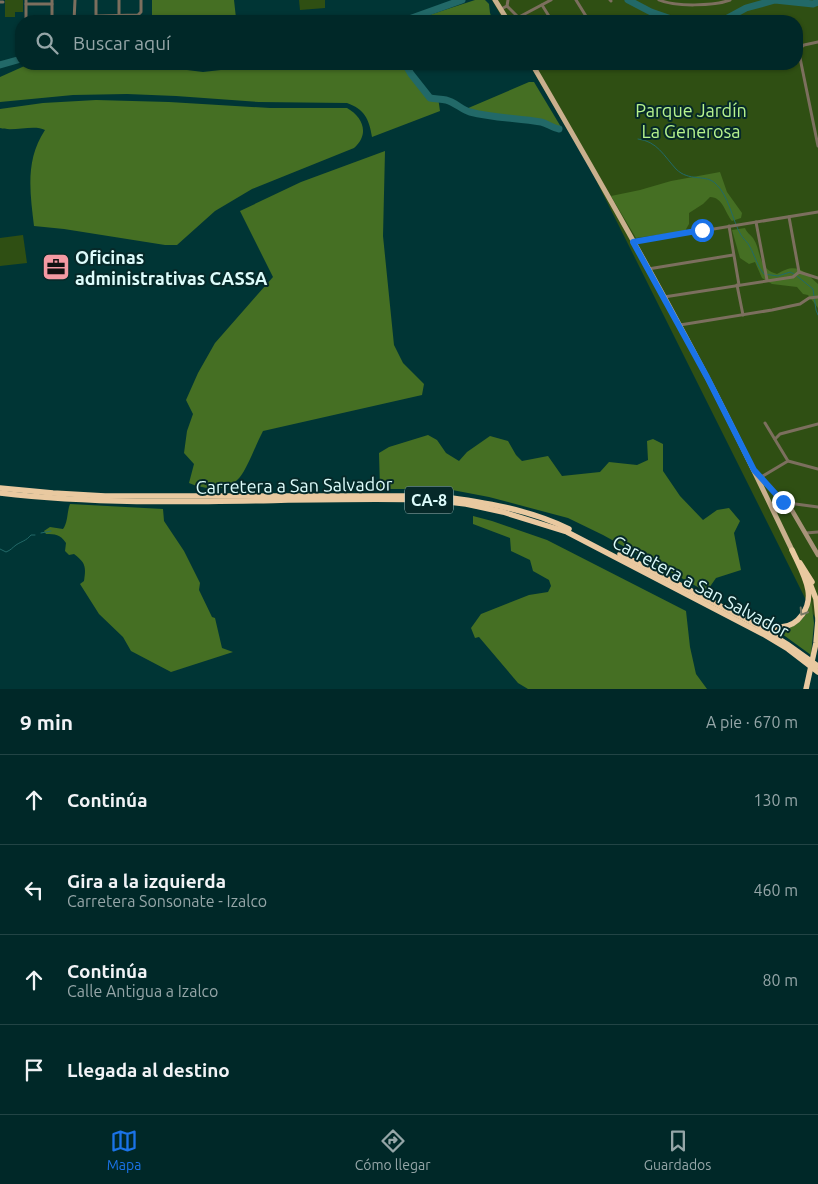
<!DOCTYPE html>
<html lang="es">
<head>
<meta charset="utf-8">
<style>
	body { margin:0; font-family:Ubuntu,sans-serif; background:#0e3434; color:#f1f3f6 }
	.stop { position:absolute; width:15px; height:15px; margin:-11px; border:4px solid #1a73e8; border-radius:50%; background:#fff }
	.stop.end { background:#1a73e8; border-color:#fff; box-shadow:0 1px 5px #0008 }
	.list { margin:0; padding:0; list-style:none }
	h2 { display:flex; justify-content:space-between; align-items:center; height:65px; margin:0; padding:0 20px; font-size:21px }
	h2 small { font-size:16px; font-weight:400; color:#95a6a8 }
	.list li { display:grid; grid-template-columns:32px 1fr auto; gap:15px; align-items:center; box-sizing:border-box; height:90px; padding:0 20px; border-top:1px solid #224445 }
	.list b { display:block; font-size:19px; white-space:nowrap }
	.list p { margin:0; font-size:16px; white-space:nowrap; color:#95a6a8 }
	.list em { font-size:16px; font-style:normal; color:#95a6a8 }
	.icon { flex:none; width:28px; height:28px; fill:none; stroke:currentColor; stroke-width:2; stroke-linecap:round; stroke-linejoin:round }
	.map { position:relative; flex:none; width:818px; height:689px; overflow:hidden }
	.search { position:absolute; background:#002828; box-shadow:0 1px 4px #0004; left:15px; right:15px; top:15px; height:55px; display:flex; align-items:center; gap:12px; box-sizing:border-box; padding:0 18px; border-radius:20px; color:#95a6a8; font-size:19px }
	.sheet { height:425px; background:#002828 }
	nav { display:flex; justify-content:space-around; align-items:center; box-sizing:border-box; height:70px; border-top:1px solid #224445; background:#002828; font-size:14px; color:#95a6a8 }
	nav a { display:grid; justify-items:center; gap:2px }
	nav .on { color:#1a73e8 }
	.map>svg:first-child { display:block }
</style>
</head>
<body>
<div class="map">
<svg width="818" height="689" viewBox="0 0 818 689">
	<rect width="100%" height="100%" fill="#003535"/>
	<g fill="#2f4f13">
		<polygon points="5,0 23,0 23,12 15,12 15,17 5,17"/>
		<polygon points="299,0 325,0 325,8 300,10"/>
		<polygon points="492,0 818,0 818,624 591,170 529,64 797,64 797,21 504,21"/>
		<polygon points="23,235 27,263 0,266 0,238"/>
	</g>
	<g fill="#456f23">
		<polygon points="152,0 234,0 236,18 244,21 152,21"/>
		<polygon points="475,0 485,0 489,4 490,13 493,21 411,21"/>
		<path d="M29 64H172L179 69 203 72 274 64 305 68 320 64H409L413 72 431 96 438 97 440 111 372 137C369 118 364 109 347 103L259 102 176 96 127 94 73 95 0 102V77Z"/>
		<polygon points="529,82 534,82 561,127 551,126 543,121 521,120 509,116 497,116 466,109"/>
		<path d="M96 100 169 102 270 108H347C363 117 370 134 354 148L252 189 215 211 177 245H165L64 229 34 226C30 192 25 160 45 130 34 124 14 132 0 128V109L43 103Z"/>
		<path d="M385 151 383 236 394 345 403 363 424 384 422 395 263 431C257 442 247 469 240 477 228 492 205 490 189 483L194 464 184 453 187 431 193 414 186 400 198 373 215 343 273 277 240 211 301 182Z"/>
		<path d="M720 172 727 192 742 213 741 218 732 221C725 213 723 197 710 197L703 204 689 213V224L685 231 636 238 611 196 640 190 671 181Z"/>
		<path d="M745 228C747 233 750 234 753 238 762 251 757 269 777 274 796 262 803 270 818 284V308L808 295 803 294 797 287 772 284 762 278 755 262 749 264 740 258 732 230Z"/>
		<polygon points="428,435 437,440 446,453 459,461 467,452 490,436 508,441 516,455 522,461 548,456 562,476 600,472 609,462 637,465 648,460 647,441 653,439 663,444 663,471 680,496 703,520 717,510 729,508 740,521 734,533 741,570 716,578 709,588 705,591 603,535 568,518 489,497 447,489 380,489 379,453 389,447"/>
		<path d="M70 504 163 509 164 521 184 551 200 583 199 590 212 617 215 618 222 648 233 652 171 672 131 651 123 637 99 614 80 584 84 581C86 567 86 563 74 554L69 555 65 551 66 543C60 534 55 534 46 534L44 531 50 527 63 529C68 523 67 511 70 504Z"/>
		<polygon points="473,516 492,521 547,540 686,611 690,647 696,674 707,689 528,689 518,683 479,637 475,638 471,628 481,614 529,595 548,592 551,586 549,580 533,571 530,560 511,551 510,538 473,524"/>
		<path d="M811 600 814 623 811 655 778 631C795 629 808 618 811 600Z"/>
	</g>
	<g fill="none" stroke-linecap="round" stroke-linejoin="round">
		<g stroke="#226968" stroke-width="1">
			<path d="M638 139C657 141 664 156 676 169 689 182 705 174 715 183 729 195 732 220 741 235 743 239 748 242 750 247 755 256 757 266 764 274L778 276 790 272 794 274"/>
			<polyline points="797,276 813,289 816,310 818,315"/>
			<polyline points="41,533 51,531"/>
			<path d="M0 549 6 552C11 550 12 548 16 545 22 541 26 541 31 535H35"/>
		</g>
		<g stroke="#226968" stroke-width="7">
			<polyline points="628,0 651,12 677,21"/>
			<polyline points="384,21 409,19 462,0"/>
			<polyline points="722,21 746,8 775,0 813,4 818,2"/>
			<path d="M405 64 411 74 430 98C435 99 441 99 446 100 455 102 462 110 470 112 493 118 517 118 541 122 547 123 552 128 559 129"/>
			<polyline points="0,65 21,59"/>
		</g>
		<g stroke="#7c6f5e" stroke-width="3">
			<polyline points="26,0 26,21"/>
			<polyline points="119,0 119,16"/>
			<polyline points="576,0 589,21"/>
			<polyline points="610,0 611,1"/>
			<path d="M659 0C675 7 714 6 730 0"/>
			<polyline points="0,2 3,2"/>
			<polyline points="26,4 52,4"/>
			<polyline points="542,5 552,21"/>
			<polyline points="507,6 508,0"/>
			<polyline points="501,9 507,6 522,21"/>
			<polyline points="96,16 138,15 141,12 141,0"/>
			<polyline points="519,17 551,0"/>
			<polyline points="52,21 52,0"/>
			<polyline points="74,21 75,0"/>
			<polyline points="96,21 96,0"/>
			<polyline points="818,42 804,45 800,48 799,53 818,146"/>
			<polyline points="546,64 549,68 558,64"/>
			<polyline points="789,217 799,272"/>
			<polyline points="756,222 767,280"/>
			<polyline points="729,226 739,285"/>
			<polyline points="634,242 818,212"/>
			<polyline points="648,269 733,255"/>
			<polyline points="737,285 743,315"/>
			<polyline points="664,297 793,277 799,272 818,278"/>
			<polyline points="680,325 772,310 800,304 809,298 818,297"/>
			<polyline points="765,423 788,461 818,469"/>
			<polyline points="775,439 780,434 818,424"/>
			<polyline points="761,477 788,461"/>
			<polyline points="772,509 788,503 818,507"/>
			<polyline points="806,533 818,532"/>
		</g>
		<polyline stroke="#a89379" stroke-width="4.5" points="755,471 783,502 790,507 818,555"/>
		<g stroke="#cab08e" stroke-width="5">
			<polyline points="495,0 508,21"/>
			<path d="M532 64C592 167 652 271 707 377 737 434 764 492 792 550"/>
		</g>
		<g stroke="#e9c9a0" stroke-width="5.5">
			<path d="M0 488 53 493 105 496H438C482 502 529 509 569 529"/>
			<path d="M0 493C144 510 288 496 432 500L466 504 503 512 567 532 763 634 788 649 818 672"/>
			<polyline points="620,554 755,624 787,644 818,666"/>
			<polyline points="800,563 812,582"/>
			<polyline points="809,581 816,599 818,619"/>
			<path d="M758 625C766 626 774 628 781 627 799 626 811 607 808 590 806 577 798 563 792 550"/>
			<polyline points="806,689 816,643 818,620"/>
		</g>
	</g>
	<defs><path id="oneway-chevron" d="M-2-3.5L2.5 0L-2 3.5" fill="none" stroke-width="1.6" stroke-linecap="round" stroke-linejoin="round" transform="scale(1.25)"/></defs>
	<use stroke="#787964" href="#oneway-chevron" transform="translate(803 612) rotate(123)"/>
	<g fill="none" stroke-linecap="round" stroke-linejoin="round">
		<polyline stroke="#1a73e8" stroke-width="6" points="702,230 633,242 707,377 754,470 783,502"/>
	</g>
	<defs>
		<g id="office-square" transform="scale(1.4375)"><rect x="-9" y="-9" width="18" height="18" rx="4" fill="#f49aa3" stroke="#062929"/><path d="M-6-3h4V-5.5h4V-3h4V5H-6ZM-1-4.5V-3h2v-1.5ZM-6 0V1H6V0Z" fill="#111"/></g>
	</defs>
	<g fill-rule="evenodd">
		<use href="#office-square" x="56" y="267"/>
	</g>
	<g text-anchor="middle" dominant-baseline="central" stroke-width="4" stroke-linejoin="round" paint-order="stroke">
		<rect fill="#062929" stroke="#9cbdbc" stroke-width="1" x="405" y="486.5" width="48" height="27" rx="4"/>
		<g font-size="16" font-weight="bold" fill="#ddfcfb">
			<text x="429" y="500">CA-8</text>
		</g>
		<g font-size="18" fill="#b7f38e" stroke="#062929">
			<text x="691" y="110">Parque Jardín<tspan x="691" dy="21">La Generosa</tspan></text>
		</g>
		<g font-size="18" font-weight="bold" fill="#ddfcfb" stroke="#062929" text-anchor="start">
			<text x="75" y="257">Oficinas<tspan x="75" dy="21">administrativas CASSA</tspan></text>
		</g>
		<g font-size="18" fill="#ddfcfb" stroke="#062929">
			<text transform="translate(294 485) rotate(-1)">Carretera a San Salvador</text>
			<text transform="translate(701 586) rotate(28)">Carretera a San Salvador</text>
		</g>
	</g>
</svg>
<div class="stop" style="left:702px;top:230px"></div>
<div class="stop end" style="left:783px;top:502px"></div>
<div class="search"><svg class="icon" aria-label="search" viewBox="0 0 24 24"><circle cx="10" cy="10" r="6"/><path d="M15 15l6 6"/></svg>Buscar aquí</div>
</div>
<section class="sheet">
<h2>9 min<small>A pie · 670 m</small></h2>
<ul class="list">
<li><svg class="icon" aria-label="ahead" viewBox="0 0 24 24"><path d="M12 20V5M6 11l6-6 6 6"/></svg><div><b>Continúa</b></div><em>130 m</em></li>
<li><svg class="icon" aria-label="left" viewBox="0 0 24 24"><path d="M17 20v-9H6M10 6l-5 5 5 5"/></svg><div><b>Gira a la izquierda</b><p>Carretera Sonsonate - Izalco</p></div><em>460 m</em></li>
<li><svg class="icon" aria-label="ahead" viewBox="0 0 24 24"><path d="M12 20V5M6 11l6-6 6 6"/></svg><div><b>Continúa</b><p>Calle Antigua a Izalco</p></div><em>80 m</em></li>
<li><svg class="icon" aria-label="arrive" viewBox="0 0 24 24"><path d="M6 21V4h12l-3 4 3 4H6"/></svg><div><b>Llegada al destino</b></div></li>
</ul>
</section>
<nav>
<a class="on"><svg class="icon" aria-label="map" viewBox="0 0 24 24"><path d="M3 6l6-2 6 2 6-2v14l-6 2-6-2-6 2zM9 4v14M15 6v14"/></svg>Mapa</a>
<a><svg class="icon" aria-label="directions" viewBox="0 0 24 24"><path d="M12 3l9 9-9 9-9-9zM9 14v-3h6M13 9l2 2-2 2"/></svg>Cómo llegar</a>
<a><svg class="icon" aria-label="saved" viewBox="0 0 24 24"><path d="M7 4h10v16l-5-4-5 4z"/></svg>Guardados</a>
</nav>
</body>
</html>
